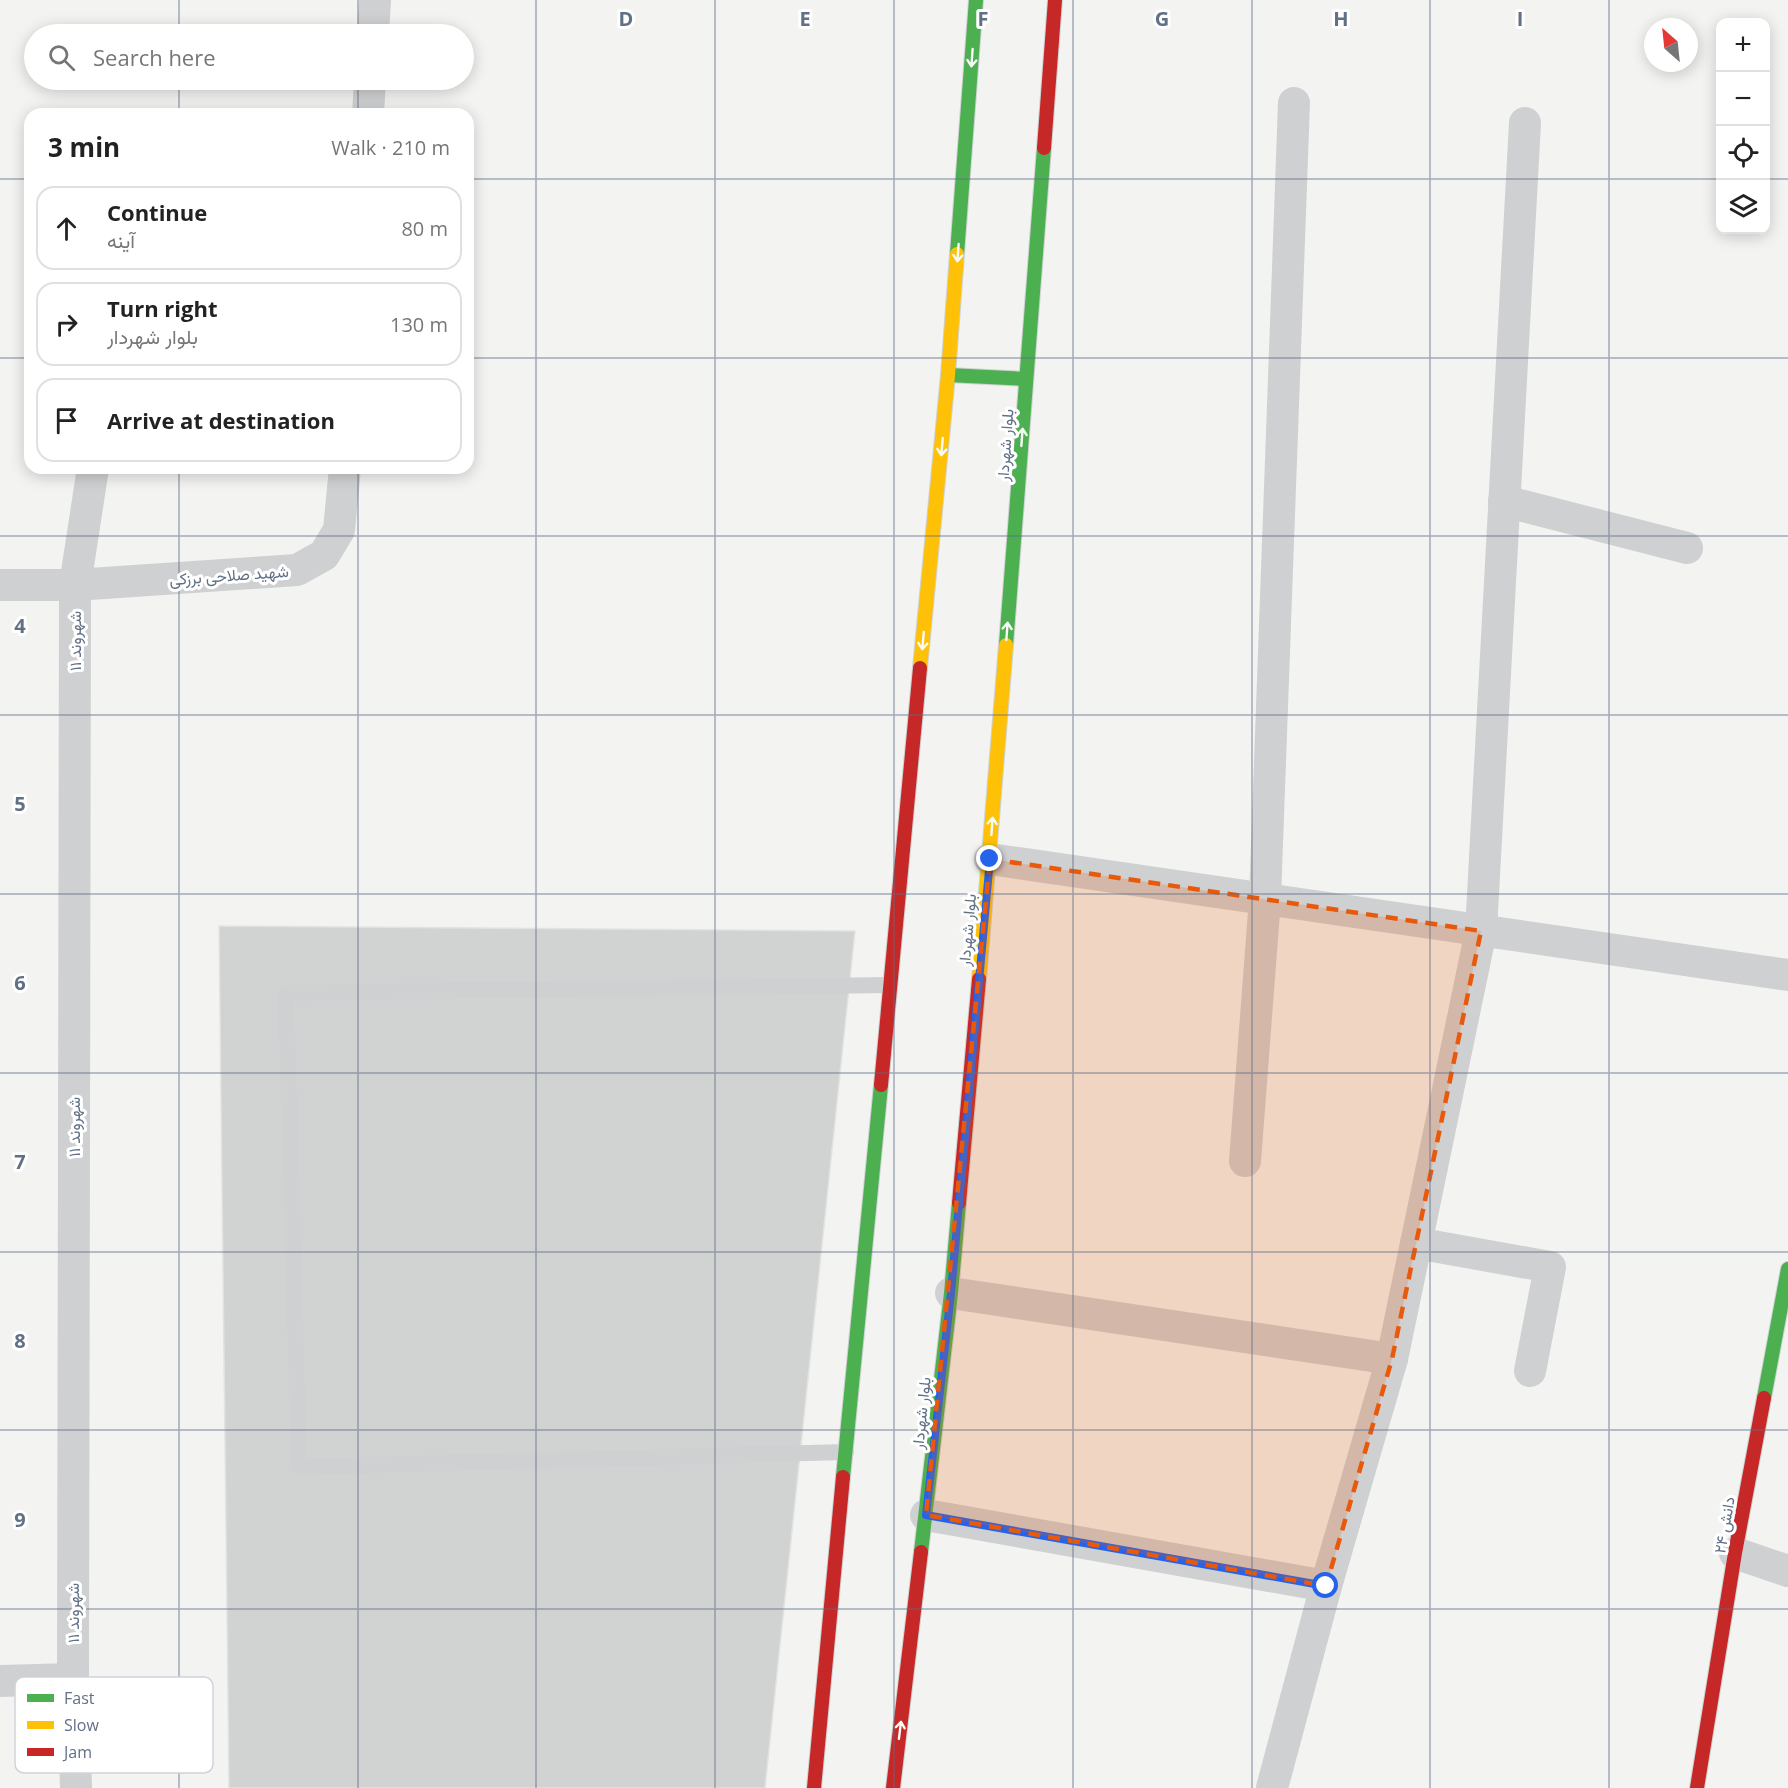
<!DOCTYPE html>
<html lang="en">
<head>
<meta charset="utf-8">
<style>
	body { margin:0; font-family:"Open Sans",Vazirmatn,sans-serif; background:#f6f6f6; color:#222 }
	.controls { position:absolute; right:18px; top:18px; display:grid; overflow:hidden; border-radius:12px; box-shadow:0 3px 15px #0003 }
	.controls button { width:54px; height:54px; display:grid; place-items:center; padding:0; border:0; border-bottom:2px solid #e0e0e0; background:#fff; color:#222; font:30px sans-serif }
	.compass { position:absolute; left:1644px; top:18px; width:54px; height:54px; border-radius:50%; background:#fff; box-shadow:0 3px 15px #0003; rotate:333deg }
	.stop { position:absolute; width:18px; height:18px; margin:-14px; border:4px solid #2563eb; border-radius:50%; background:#fff }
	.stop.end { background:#2563eb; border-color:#fff; box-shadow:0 2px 6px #0008 }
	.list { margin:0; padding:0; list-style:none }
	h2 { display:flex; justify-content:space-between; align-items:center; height:78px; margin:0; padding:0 24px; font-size:26px }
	h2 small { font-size:20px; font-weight:400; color:#767676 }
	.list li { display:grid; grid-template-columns:39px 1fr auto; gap:18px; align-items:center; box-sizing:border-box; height:84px; margin:0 12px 12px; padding:0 12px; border:2px solid #e0e0e0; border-radius:18px }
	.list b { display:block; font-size:22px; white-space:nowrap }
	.list p { margin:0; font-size:20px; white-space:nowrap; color:#767676 }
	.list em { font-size:20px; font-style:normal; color:#767676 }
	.icon { flex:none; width:33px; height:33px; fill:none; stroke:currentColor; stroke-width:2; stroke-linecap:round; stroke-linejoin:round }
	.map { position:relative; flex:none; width:1788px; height:1788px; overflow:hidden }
	.search { position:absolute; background:#fff; box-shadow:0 3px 15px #0003; left:24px; top:24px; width:450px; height:66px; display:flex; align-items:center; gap:15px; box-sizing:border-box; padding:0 21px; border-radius:33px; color:#767676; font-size:22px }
	.panel { position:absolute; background:#fff; box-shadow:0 3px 15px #0003; left:24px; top:108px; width:450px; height:366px; border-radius:18px }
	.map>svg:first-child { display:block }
</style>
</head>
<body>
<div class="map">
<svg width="1788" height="1788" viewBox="0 0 1788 1788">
	<rect width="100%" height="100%" fill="#f3f4f1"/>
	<polygon fill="#d1d2d2" stroke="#e2e3e1" stroke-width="1.5" points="219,926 855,931 765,1788 229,1788"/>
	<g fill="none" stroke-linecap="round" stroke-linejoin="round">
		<g stroke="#cfd2d3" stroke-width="16">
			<g id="fast">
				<polyline points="957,254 976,0"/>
				<polyline points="948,375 1026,379"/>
				<polyline points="1006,645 1044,148"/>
				<polyline points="1764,1398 1788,1269"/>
				<polyline points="843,1477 881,1085"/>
				<polyline points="921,1552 951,1293 959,1203"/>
			</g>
		</g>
		<g stroke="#cfd2d3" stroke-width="16">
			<g id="slow">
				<polyline points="920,668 948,375 957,254"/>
				<polyline points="979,979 1006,645"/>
			</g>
		</g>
		<g stroke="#cfd2d3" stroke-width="16">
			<g id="jam">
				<polyline points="1044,148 1055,0"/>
				<polyline points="881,1085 920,668"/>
				<polyline points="959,1203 979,979"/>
				<polyline points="814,1788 843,1477"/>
				<polyline points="893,1788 921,1552"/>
				<polyline points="1697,1788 1735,1553 1764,1398"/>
			</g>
		</g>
		<polyline stroke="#cfd0d1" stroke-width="16" points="846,1452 299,1467 286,993 890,985"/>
		<g stroke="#cfd0d1" stroke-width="32">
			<polyline points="373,34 375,0"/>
			<polyline points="368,114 370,80"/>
			<polyline points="1504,501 1687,548"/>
			<polyline points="0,585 75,585 297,570 324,555 339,530 345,468"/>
			<polyline points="990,859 1788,975"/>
			<polyline points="1245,1161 1265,899 1294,103"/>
			<polyline points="1416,1243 1550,1267 1530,1371"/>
			<polyline points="951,1293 1392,1359"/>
			<polyline points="926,1515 1326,1586"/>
			<polyline points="1735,1553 1788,1571"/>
			<polyline points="0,1681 73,1679"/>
			<polyline points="76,1788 73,1679 75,585 93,468"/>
			<polyline points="1272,1788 1326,1586 1392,1359 1481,931 1525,123"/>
		</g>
		<use href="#fast" stroke="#4caf50" stroke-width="14"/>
		<use href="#slow" stroke="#ffc107" stroke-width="14"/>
		<use href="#jam" stroke="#c62828" stroke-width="14"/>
	</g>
	<defs><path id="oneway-shaft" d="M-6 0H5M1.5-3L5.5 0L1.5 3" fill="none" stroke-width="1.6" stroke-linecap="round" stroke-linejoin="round" transform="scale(1.5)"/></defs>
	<g stroke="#f6fbf6">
		<use href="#oneway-shaft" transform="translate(972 58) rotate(94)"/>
		<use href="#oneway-shaft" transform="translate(958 253) rotate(94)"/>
		<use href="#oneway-shaft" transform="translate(1022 437) rotate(-86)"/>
		<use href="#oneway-shaft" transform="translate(942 447) rotate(95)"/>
		<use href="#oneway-shaft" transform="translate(1007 631) rotate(-86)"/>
		<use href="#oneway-shaft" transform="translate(923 641) rotate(95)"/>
		<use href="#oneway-shaft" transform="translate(992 826) rotate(-86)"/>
		<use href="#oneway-shaft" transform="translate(900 1730) rotate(-83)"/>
	</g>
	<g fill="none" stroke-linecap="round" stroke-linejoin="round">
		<polyline stroke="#2563eb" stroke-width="8" points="990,859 951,1293 926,1515 1326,1586"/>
	</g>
	<path fill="#e8590c" fill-opacity="0.2" stroke="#e8590c" stroke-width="4.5" stroke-dasharray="12 8" stroke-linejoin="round" d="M990 859 1481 931 1392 1359 1326 1586 926 1515Z"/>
	<path fill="none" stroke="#617085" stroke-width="1.5" stroke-opacity="0.55" d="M179 0V34M358 0V34M536 0V1788M715 0V1788M894 0V1788M1073 0V1788M1252 0V1788M1430 0V1788M1609 0V1788M179 80V114M358 80V114M0 179H30M468 179H1720M1766 179H1788M0 358H30M468 358H1788M179 468V1788M358 468V1788M0 536H1788M0 715H1788M0 894H1788M0 1073H1788M0 1252H1788M0 1430H1788M0 1609H1788"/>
	<g text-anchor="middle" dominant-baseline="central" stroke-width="6" stroke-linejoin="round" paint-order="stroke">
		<g font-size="16" fill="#617085" stroke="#fff">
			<text transform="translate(1005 445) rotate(-86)">بلوار شهردار</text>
			<text transform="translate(229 575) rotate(-4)">شهید صلاحی برزکی</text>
			<text transform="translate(75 641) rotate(-90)">شهروند ۱۱</text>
			<text transform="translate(967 930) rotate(-85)">بلوار شهردار</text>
			<text transform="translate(74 1127) rotate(-90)">شهروند ۱۱</text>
			<text transform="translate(921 1413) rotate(-84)">بلوار شهردار</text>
			<text transform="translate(1724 1525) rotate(-80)">دانش ۲۴</text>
			<text transform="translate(73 1613) rotate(-90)">شهروند ۱۱</text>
		</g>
	</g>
	<rect x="15" y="1677" width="198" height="96" rx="9" fill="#fff" stroke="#d0d4da" stroke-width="1.5"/>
	<rect x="27" y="1694" width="27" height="8" fill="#4caf50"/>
	<rect x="27" y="1721" width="27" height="8" fill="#ffc107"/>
	<rect x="27" y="1748" width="27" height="8" fill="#c62828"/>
	<g font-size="16" fill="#617085">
		<text x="64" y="1704">Fast</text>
		<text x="64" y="1731">Slow</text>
		<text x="64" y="1758">Jam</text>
	</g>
	<g font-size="20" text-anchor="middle" font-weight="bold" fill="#617085" stroke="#fff" stroke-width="6" stroke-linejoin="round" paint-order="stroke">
		<text x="626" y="26">D</text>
		<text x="805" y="26">E</text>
		<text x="983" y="26">F</text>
		<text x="1162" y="26">G</text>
		<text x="1341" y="26">H</text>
		<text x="1520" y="26">I</text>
		<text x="20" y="633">4</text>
		<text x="20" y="811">5</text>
		<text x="20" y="990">6</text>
		<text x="20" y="1169">7</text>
		<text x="20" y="1348">8</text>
		<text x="20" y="1527">9</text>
	</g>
</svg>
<div class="controls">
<button>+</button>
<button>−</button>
<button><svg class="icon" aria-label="locate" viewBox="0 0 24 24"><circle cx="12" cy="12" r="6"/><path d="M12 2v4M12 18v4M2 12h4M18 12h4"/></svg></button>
<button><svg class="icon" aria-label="layers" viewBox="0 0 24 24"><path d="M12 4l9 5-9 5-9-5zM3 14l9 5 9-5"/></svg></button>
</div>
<svg class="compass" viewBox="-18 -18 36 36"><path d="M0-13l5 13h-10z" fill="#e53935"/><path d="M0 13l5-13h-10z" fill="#767676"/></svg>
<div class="stop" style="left:1326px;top:1586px"></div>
<div class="stop end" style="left:990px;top:859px"></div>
<div class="search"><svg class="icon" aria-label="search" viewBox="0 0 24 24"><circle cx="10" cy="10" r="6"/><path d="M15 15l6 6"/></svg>Search here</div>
<section class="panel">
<h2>3 min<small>Walk · 210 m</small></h2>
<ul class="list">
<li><svg class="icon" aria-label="ahead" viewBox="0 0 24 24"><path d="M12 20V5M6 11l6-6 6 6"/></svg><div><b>Continue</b><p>آینه</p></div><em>80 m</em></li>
<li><svg class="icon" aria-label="right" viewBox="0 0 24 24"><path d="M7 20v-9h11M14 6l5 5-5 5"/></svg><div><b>Turn right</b><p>بلوار شهردار</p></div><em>130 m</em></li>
<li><svg class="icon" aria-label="arrive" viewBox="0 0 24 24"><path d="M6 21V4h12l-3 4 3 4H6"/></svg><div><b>Arrive at destination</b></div></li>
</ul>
</section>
</div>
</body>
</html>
